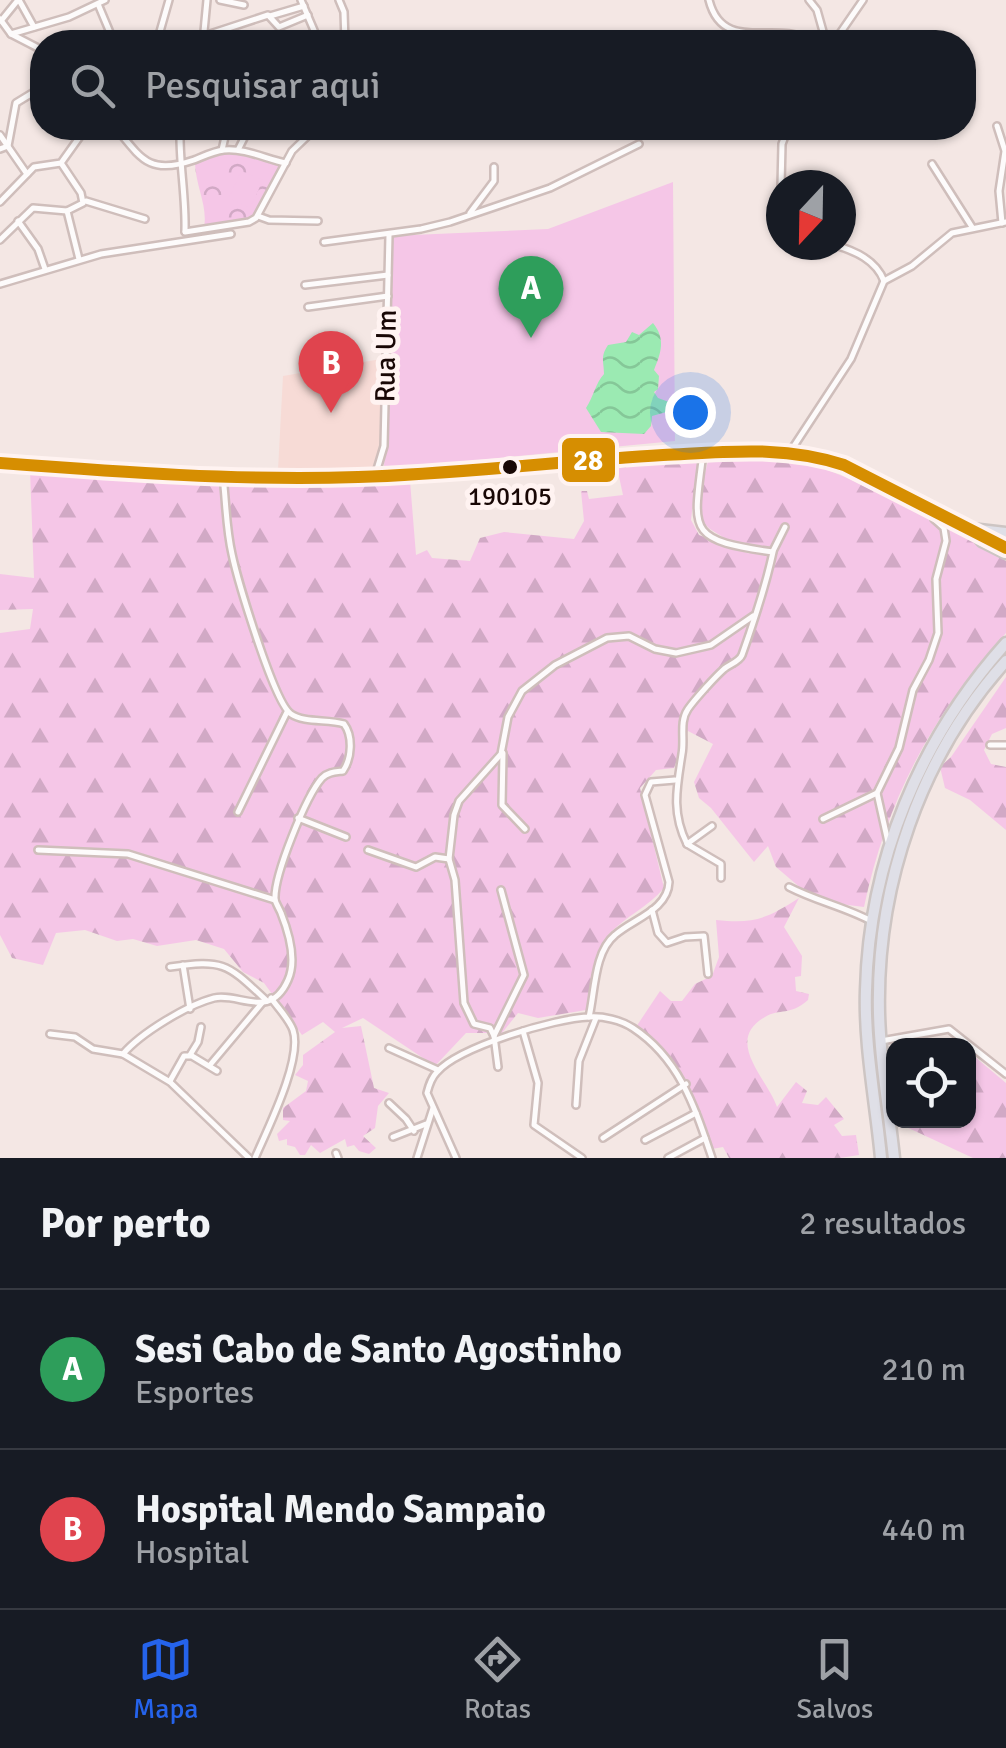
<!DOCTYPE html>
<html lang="pt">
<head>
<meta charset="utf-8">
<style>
	body { margin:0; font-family:Signika,sans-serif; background:#242831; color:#f1f3f6 }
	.controls { position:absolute; right:30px; bottom:30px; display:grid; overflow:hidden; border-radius:20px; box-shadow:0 2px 8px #0004 }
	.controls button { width:90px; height:90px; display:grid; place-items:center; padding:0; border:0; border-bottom:2px solid #363941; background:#171b24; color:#f1f3f6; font:50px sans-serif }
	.compass { position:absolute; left:766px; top:170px; width:90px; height:90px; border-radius:50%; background:#171b24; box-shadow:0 2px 8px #0004; rotate:202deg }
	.you { position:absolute; left:690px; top:412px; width:35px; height:35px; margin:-25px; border:8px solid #fff; border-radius:50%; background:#1a73e8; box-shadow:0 0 0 15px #1a73e833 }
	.badge { display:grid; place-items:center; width:65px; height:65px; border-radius:50%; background:#2563eb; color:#fff; font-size:32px; font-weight:700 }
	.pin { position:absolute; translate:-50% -82px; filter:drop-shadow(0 2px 5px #0008) }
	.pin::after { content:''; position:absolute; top:52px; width:35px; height:30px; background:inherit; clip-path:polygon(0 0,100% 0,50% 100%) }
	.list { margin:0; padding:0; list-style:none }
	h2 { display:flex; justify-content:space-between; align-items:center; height:130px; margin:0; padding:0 40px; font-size:42px }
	h2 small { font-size:32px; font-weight:400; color:#9ea1a6 }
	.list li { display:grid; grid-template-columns:65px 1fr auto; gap:30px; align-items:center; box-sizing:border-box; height:160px; padding:0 40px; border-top:2px solid #363941 }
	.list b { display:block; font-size:38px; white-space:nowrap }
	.list p { margin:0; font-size:32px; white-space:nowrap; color:#9ea1a6 }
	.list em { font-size:32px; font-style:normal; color:#9ea1a6 }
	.icon { flex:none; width:55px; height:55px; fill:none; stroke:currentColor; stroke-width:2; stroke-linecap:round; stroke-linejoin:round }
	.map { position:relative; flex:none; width:1006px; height:1158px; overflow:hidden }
	.search { position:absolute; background:#171b24; box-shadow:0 2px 8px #0004; left:30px; right:30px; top:30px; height:110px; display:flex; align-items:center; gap:25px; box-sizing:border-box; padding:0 35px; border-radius:40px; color:#9ea1a6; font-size:38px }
	.sheet { height:450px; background:#171b24 }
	nav { display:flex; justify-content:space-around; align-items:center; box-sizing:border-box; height:140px; border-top:2px solid #363941; background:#171b24; font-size:28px; color:#9ea1a6 }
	nav a { display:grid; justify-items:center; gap:5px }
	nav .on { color:#2563eb }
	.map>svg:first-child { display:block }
</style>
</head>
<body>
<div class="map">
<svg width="1006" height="1158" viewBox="0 0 1006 1158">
	<defs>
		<pattern id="forest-firs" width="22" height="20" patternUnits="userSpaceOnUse" patternTransform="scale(2.5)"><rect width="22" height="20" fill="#f5c6e7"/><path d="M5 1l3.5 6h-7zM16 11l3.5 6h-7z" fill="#d1a9c5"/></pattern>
		<pattern id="park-crowns" width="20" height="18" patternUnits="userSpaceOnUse" patternTransform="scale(2.5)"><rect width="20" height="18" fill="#f5c6e7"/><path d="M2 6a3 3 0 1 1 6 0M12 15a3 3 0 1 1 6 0" fill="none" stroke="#d1a9c5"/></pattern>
		<pattern id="water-waves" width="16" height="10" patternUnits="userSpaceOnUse" patternTransform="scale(2.5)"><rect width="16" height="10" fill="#9beab2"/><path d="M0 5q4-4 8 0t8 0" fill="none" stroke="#85c798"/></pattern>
	</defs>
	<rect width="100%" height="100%" fill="#f4e7e4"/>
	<polygon fill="#f7dbd6" points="381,359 382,449 375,470 278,470 283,376"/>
	<g fill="url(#forest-firs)">
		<path d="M767 457 810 463 845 477 962 534 1006 561V633C932 715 887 799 864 907L816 901 776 867 768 846 754 862 711 808 699 798 694 782 713 744 688 731 674 768 656 770 640 788 664 888C648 907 626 916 609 934 592 952 592 987 586 1010L538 1018 518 1013 502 1033H466L435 1066 363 1018 342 1028 361 1026 374 1088 389 1093 378 1106 375 1128 363 1136 376 1148 369 1154 359 1151 354 1145 347 1147 345 1139 320 1153 311 1145 305 1155H300L295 1147 287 1145V1139L279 1141 277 1134 290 1121 283 1120V1108L306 1091 308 1081 295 1075 303 1065V1055L335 1032 323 1022 302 1035 264 983 243 972 224 949 196 940 157 946 133 939 117 941 85 930 56 933 43 965 12 958 0 935V633L30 629 33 609 0 610V574L34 578 30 470 230 483 410 481 416 555 427 550 432 558 470 561 480 538 504 532 574 539 584 521 581 491H587L589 499 623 495 616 463 698 459 691 520 699 535 750 554 710 529 695 515 708 461Z"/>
		<polygon points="1006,677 1006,728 992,734 984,750 991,764 1006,767 1006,830 970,800 945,788 940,767 951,757"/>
		<path d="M799 898 784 927 802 956 801 976 795 977 796 991 809 994 808 1000C790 1016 780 1008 765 1017 723 1041 768 1079 777 1107L796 1082 807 1091 802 1103 818 1105 826 1097 844 1119 834 1125 842 1136 856 1135 859 1155 840 1158H729L723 1147 712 1149C691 1092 686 1067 636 1027L660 991 671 1001H682L695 984 712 976 719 957 716 920C754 924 766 919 799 898Z"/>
		<polygon points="969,1052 1006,1083 1006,1158 973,1158 902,1125 904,1121 968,1120"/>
	</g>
	<path fill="url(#park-crowns)" d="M221 151 284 164 249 222 204 228C208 206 196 187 195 164Z"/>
	<g fill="#f5c6e7">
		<polygon points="241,171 263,180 250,208 229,198"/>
		<polygon points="673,182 675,441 384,469 390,236 548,229"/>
	</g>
	<path fill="url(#water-waves)" d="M653 323C666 339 661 353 654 370L659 376 658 389 654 392 658 398 669 402 670 411 652 416 651 426 644 434 601 432 586 408C594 396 595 384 604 374 604 361 600 357 608 345L626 342 632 332 639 335Z"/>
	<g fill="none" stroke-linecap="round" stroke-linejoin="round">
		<g stroke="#9beab2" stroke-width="2.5">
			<polyline points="993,666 1006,653"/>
			<polyline points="891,859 912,800"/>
			<polyline points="876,1047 872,1007 878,920"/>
			<polyline points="877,1055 888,1158"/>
		</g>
		<g stroke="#cfbebb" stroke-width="10">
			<g id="street">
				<polyline points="19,0 34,27"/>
				<polyline points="220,0 244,5"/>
				<polyline points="301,0 319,42"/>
				<polyline points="339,0 344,12 345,42"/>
				<path d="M709 0C723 56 780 18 809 42"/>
				<polyline points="809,0 817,10 826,42"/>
				<polyline points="98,4 114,42"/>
				<polyline points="270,16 304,6"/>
				<polyline points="0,19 11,34 42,50"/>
				<polyline points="1,21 18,0"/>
				<polyline points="11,34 69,17 105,0"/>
				<polyline points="204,36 268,15 279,27 308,15"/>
				<polyline points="157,42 169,0"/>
				<polyline points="203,42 207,0"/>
				<polyline points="834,42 863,0"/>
				<polyline points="34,92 42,115"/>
				<polyline points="997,126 1005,151 999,191 1002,223"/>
				<path d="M116 128C142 160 150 175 194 160 204 156 214 151 224 150 245 148 266 159 286 163"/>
				<path d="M180 128C179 163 186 196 185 231"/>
				<polyline points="0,135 27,174"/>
				<polyline points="0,149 8,146 16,103 34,92 42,68"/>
				<polyline points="222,150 227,128"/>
				<polyline points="238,150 249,128"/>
				<polyline points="932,164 972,227"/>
				<polyline points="781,186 782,144 788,128"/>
				<polyline points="86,201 145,219"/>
				<polyline points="0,202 34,167 61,163 86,128"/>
				<polyline points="67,211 79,259"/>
				<polyline points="470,213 494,181 494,167"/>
				<polyline points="258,216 269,220 318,221"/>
				<polyline points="18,221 38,249 45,269"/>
				<polyline points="185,232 249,222 256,218 292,151 316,128"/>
				<polyline points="0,240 33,208 67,211 83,203 81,193 61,163"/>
				<polyline points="324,242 421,229 450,222 550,188 639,144"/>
				<path d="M835 245C855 251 876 260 884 281"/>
				<polyline points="0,284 101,254 231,234"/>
				<polyline points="305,285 388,275"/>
				<polyline points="308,307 388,296"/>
				<polyline points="790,452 851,359 884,281 912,266 952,233 1006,222"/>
				<path d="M703 453C693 532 686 540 773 552 766 585 753 624 742 655 739 662 730 664 724 669 715 677 695 699 688 709 679 722 685 739 682 754 677 787 671 812 687 844L721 864V878"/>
				<polyline points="375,476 384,446 389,235"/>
				<polyline points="773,551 785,527"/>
				<polyline points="990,745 1006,745"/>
				<polyline points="503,753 502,805 525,829"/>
				<polyline points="238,812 287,712"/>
				<polyline points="298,818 346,837"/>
				<polyline points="823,819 877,793"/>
				<polyline points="888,842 877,793 899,748 913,690 929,660 938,633 936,579 946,541 944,528 934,519 935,513"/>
				<polyline points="687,844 712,826"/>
				<polyline points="38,850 128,854 275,900"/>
				<polyline points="368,850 416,867 435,857 449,859"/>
				<path d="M789 887C816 901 845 907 871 921"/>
				<polyline points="652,910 658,933 667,943 685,937 704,936 708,974"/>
				<polyline points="183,965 190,1009"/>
				<path d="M170 967C225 959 227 964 267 1001"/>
				<path d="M589 1017C595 992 594 952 615 935 633 919 668 910 669 882L645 795 651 782 675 780"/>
				<polyline points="523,1031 538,1083 534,1125 582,1158"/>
				<polyline points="50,1034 75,1037 93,1049 123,1054 170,1082 249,1158"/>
				<polyline points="494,1036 490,1028 474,1024 464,1003 455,880 449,859 454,815 459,801 501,754 508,717 522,691 555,665 607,638 629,636 655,649 676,653 711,645 753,616"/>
				<polyline points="881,1041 949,1029 1006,1074"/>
				<polyline points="389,1048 438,1070"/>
				<path d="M123 1054C141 1033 187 1005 214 998 239 992 270 1021 288 980 297 960 289 933 281 913 280 910 275 902 275 899 274 875 306 796 322 778 328 772 335 772 343 771 352 758 353 736 344 724 328 719 304 723 291 714 274 703 237 578 232 554 226 528 226 502 223 476"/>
				<polyline points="190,1055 198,1042 201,1027"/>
				<polyline points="210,1065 262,1003"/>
				<polyline points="498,1067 494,1036 524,975 501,890"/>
				<polyline points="170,1081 184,1056 192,1056 217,1071"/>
				<polyline points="389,1103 406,1119 414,1131"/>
				<polyline points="576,1105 579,1061 596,1018"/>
				<polyline points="393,1137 426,1124"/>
				<polyline points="603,1138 686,1084"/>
				<polyline points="645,1140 696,1113"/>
				<polyline points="336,1153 338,1158"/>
				<path d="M255 1158C267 1130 303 1059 293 1030 289 1019 278 1008 271 998"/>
				<polyline points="417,1158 433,1108"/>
				<path d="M456 1158 427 1093C429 1085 431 1078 437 1072 459 1047 555 1018 589 1017 603 1016 621 1020 633 1028 680 1059 695 1108 712 1158"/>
				<polyline points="668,1158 705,1138"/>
			</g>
		</g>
		<g stroke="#cdc5c3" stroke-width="12">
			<path id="primary" d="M0 463C119 472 239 481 358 477 460 474 561 461 663 455 725 452 784 445 844 465L1006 548"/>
		</g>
		<g stroke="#cdc5c3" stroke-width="15">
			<g id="highway">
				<polyline points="971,529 982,541 1006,553"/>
				<polyline points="971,529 1006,533"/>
				<path d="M881 1158C876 1104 864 1044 866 990 869 861 920 739 1006 643"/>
				<path d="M894 1158C889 1110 880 1061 879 1013 876 886 920 756 1006 661"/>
			</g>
		</g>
		<use href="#street" stroke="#fdfbfb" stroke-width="5"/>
		<use href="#primary" stroke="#eceaef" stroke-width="8"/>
		<use href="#highway" stroke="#dfdfe7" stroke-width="10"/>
		<g stroke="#fff3f1" stroke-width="20">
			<path id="bus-1" d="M0 463C119 472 239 481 358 477 460 474 561 461 663 455 725 452 784 445 844 465L1006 548"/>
		</g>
		<use href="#bus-1" stroke="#d68e01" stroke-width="12"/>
	</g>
	<circle fill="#180705" stroke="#fff3f1" stroke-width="4" cx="510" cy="467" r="9"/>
	<g text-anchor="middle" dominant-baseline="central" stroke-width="10" stroke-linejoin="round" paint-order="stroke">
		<g font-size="26" fill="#180705" stroke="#fff3f1">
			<text x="510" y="497">190105</text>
		</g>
		<g font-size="28" fill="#180705" stroke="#fff3f1">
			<text transform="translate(386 356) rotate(-89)">Rua Um</text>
		</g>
	</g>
	<rect stroke="#fff3f1" stroke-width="4" x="560" y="436" width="57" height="48" rx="10" fill="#d68e01"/>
	<g font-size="28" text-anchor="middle" font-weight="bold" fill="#fff">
		<text x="588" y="470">28</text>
	</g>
</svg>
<div class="controls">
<button><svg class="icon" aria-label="locate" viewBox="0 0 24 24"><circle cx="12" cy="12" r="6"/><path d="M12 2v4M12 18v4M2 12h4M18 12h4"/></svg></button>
</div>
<svg class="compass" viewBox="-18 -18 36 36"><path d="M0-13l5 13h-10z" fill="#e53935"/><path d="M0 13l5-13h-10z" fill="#9ea1a6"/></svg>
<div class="you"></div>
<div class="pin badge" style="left:531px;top:338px;background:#2e9e5b">A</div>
<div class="pin badge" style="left:331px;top:413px;background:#e0444e">B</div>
<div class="search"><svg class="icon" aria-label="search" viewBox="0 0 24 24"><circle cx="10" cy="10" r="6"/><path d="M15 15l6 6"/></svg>Pesquisar aqui</div>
</div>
<section class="sheet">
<h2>Por perto<small>2 resultados</small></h2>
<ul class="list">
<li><span class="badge" style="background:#2e9e5b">A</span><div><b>Sesi Cabo de Santo Agostinho</b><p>Esportes</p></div><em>210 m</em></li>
<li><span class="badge" style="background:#e0444e">B</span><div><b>Hospital Mendo Sampaio</b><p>Hospital</p></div><em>440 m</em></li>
</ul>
</section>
<nav>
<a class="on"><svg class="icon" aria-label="map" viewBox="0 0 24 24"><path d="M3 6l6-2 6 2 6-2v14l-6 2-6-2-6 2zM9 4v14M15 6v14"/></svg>Mapa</a>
<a><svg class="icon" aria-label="directions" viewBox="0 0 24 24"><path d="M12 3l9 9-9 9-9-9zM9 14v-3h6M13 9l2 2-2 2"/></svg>Rotas</a>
<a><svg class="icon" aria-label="saved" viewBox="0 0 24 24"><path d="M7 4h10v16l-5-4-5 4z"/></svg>Salvos</a>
</nav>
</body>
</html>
